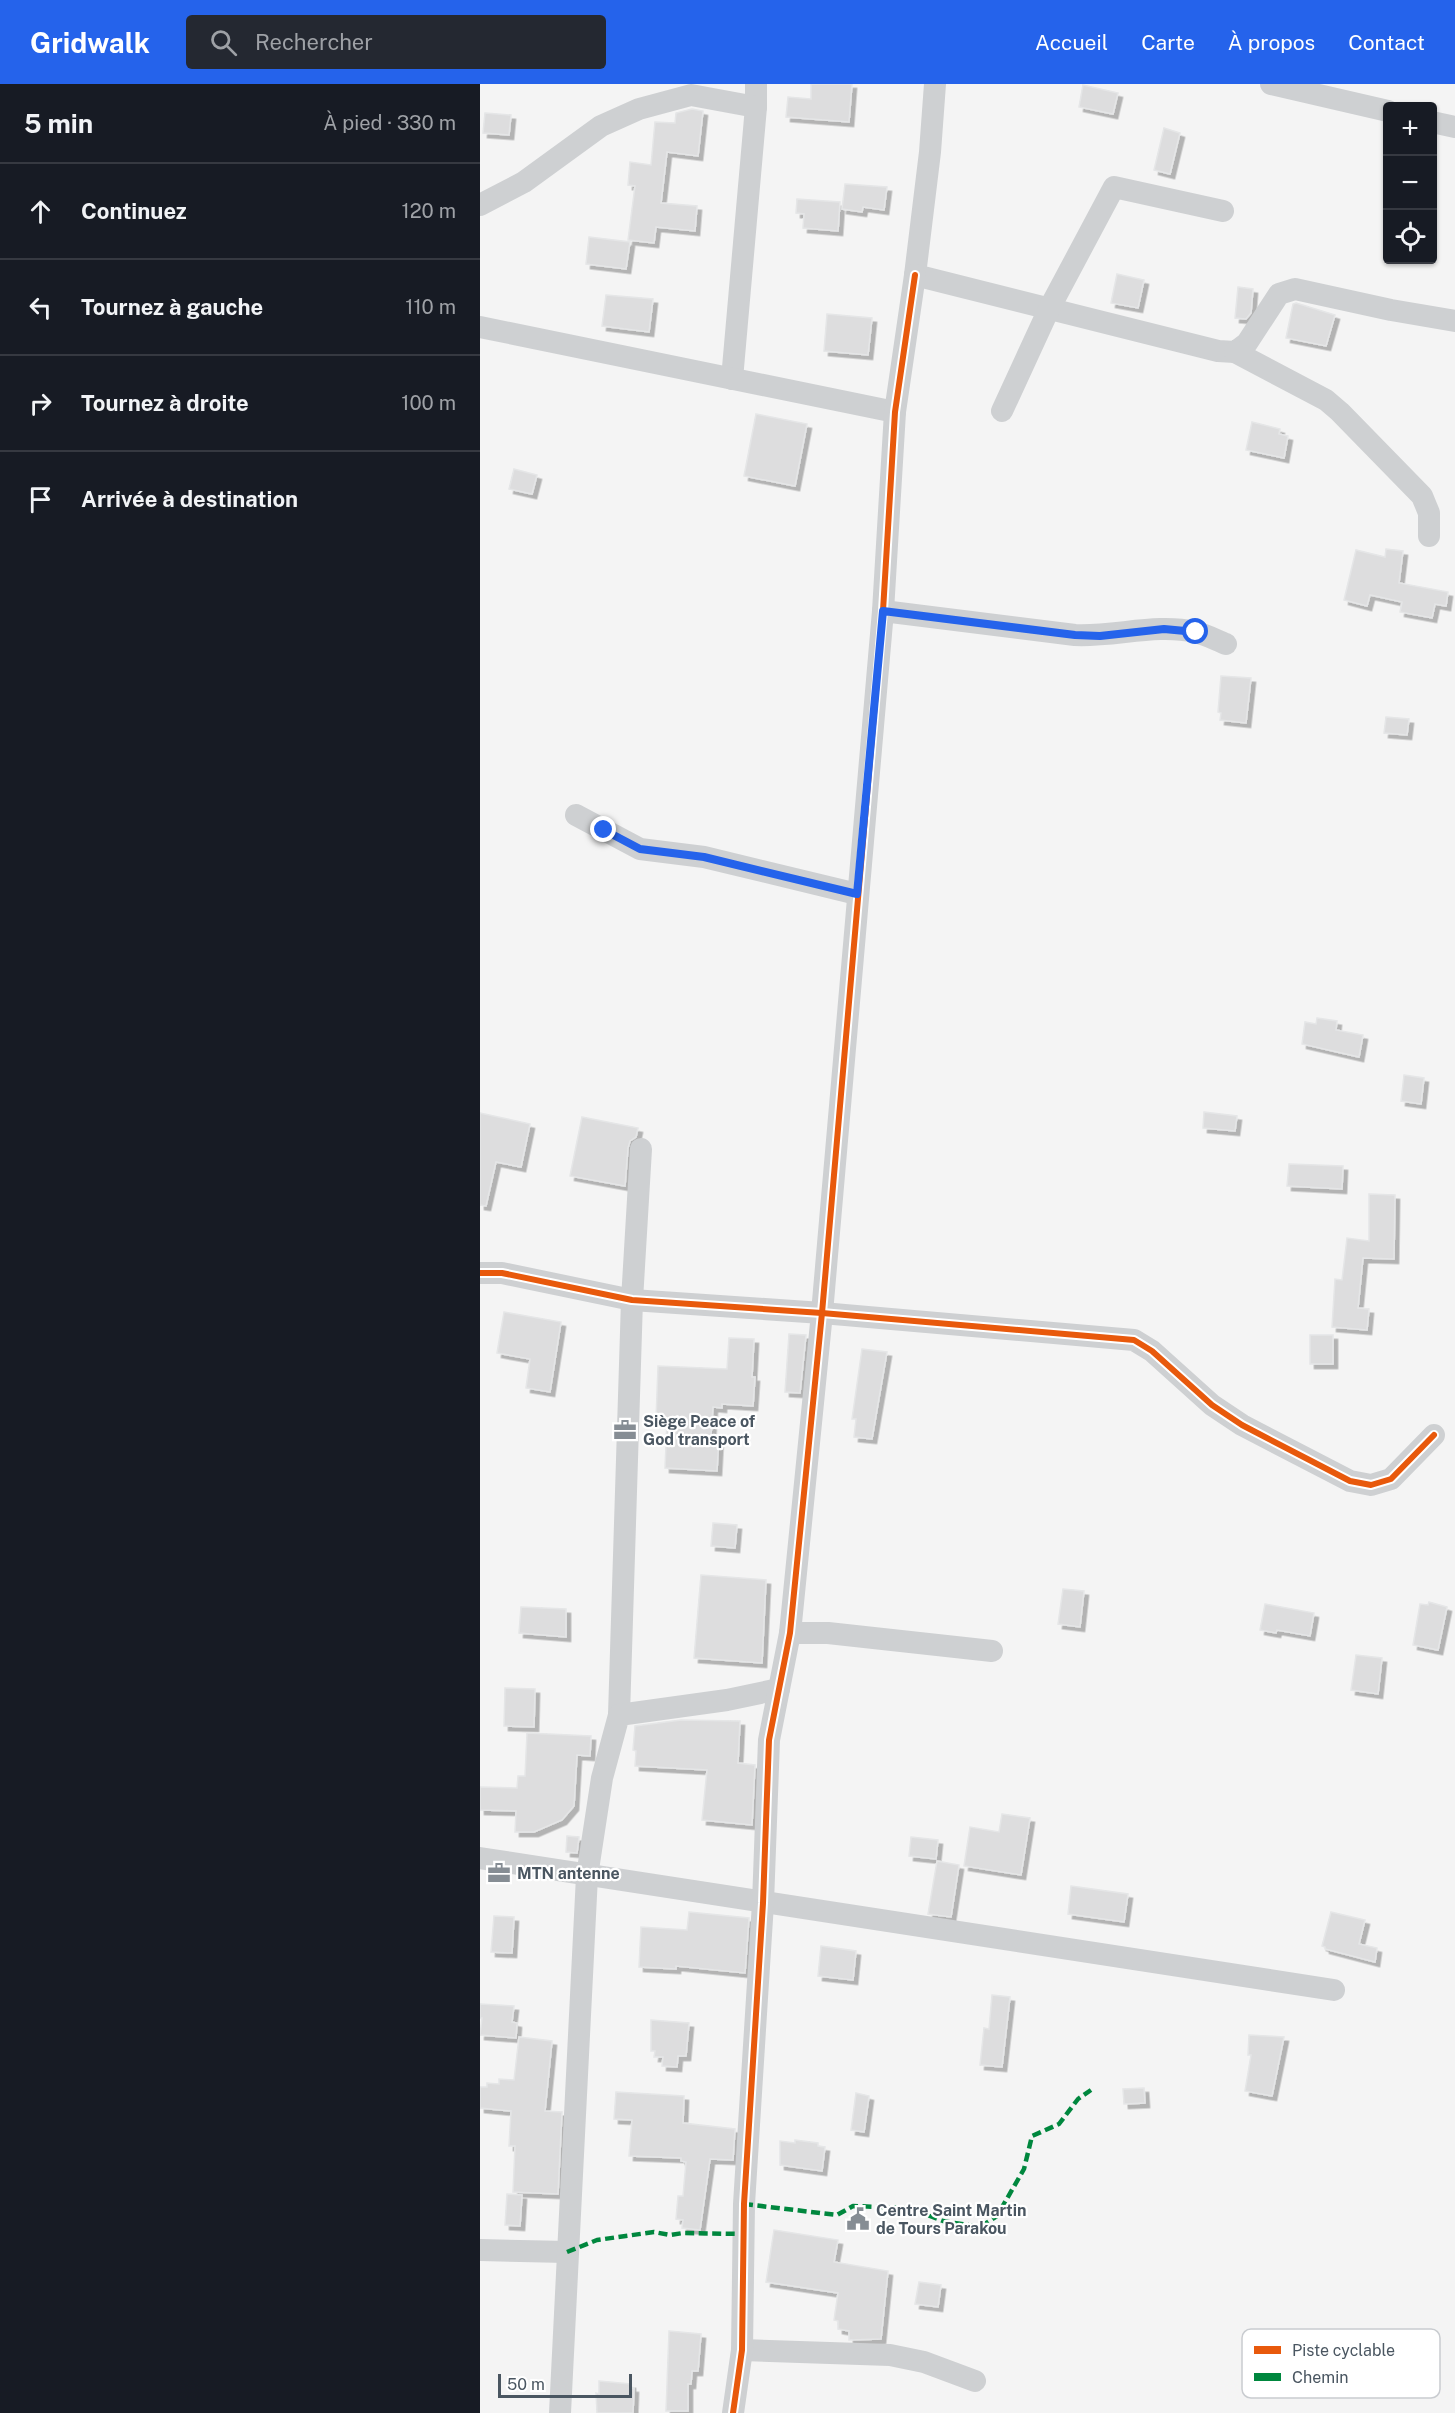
<!DOCTYPE html>
<html lang="fr">
<head>
<meta charset="utf-8">
<style>
	body { margin:0; font-family:"Public Sans",sans-serif; background:#242831; color:#f1f3f6 }
	.controls { position:absolute; right:18px; top:18px; display:grid; overflow:hidden; border-radius:6px; box-shadow:0 2px 4px #0004 }
	.controls button { width:54px; height:54px; display:grid; place-items:center; padding:0; border:0; border-bottom:2px solid #363941; background:#171b24; color:#f1f3f6; font:30px sans-serif }
	.scale { position:absolute; left:18px; bottom:15px; width:134px; box-sizing:border-box; padding-left:6px; border:3px solid #4a5661; border-top:0; font-size:16px; line-height:21px; white-space:nowrap; color:#4a5661; -webkit-text-stroke:4px #fff; paint-order:stroke }
	.stop { position:absolute; width:18px; height:18px; margin:-14px; border:4px solid #2563eb; border-radius:50%; background:#fff }
	.stop.end { background:#2563eb; border-color:#fff; box-shadow:0 2px 6px #0008 }
	.list { margin:0; padding:0; list-style:none }
	h2 { display:flex; justify-content:space-between; align-items:center; height:78px; margin:0; padding:0 24px; font-size:26px }
	h2 small { font-size:20px; font-weight:400; color:#9ea1a6 }
	.list li { display:grid; grid-template-columns:39px 1fr auto; gap:18px; align-items:center; box-sizing:border-box; height:96px; padding:0 24px; border-top:2px solid #363941 }
	.list b { display:block; font-size:22px; white-space:nowrap }
	.list em { font-size:20px; font-style:normal; color:#9ea1a6 }
	.icon { flex:none; width:33px; height:33px; fill:none; stroke:currentColor; stroke-width:2; stroke-linecap:round; stroke-linejoin:round }
	.map { position:relative; flex:none; width:975px; height:2329px; overflow:hidden }
	header { display:flex; align-items:center; gap:36px; box-sizing:border-box; height:84px; padding:0 30px; background:#2563eb; color:#fff }
	header strong { font-size:28px }
	nav { display:flex; gap:33px; margin-inline-start:auto; font-size:21px }
	.search { width:420px; height:54px; background:#242831; display:flex; align-items:center; gap:15px; box-sizing:border-box; padding:0 21px; border-radius:6px; color:#9ea1a6; font-size:22px }
	main { display:flex }
	aside { flex:1; background:#171b24 }
	.map>svg:first-child { display:block }
</style>
</head>
<body>
<header>
<strong>Gridwalk</strong>
<div class="search"><svg class="icon" aria-label="search" viewBox="0 0 24 24"><circle cx="10" cy="10" r="6"/><path d="M15 15l6 6"/></svg>Rechercher</div>
<nav><a>Accueil</a><a>Carte</a><a>À propos</a><a>Contact</a></nav>
</header>
<main>
<aside>
<h2>5 min<small>À pied · 330 m</small></h2>
<ul class="list">
<li><svg class="icon" aria-label="ahead" viewBox="0 0 24 24"><path d="M12 20V5M6 11l6-6 6 6"/></svg><div><b>Continuez</b></div><em>120 m</em></li>
<li><svg class="icon" aria-label="left" viewBox="0 0 24 24"><path d="M17 20v-9H6M10 6l-5 5 5 5"/></svg><div><b>Tournez à gauche</b></div><em>110 m</em></li>
<li><svg class="icon" aria-label="right" viewBox="0 0 24 24"><path d="M7 20v-9h11M14 6l5 5-5 5"/></svg><div><b>Tournez à droite</b></div><em>100 m</em></li>
<li><svg class="icon" aria-label="arrive" viewBox="0 0 24 24"><path d="M6 21V4h12l-3 4 3 4H6"/></svg><div><b>Arrivée à destination</b></div></li>
</ul>
</aside>
<div class="map">
<svg width="975" height="2329" viewBox="0 0 975 2329">
	<defs>
		<filter id="shadow"><feDropShadow dx="4.5" dy="4.5" stdDeviation="0" flood-color="#0004"/></filter>
	</defs>
	<rect width="100%" height="100%" fill="#f4f4f4"/>
	<g fill="#ddddde" stroke="#e5e6e7" stroke-width="1.5" filter="url(#shadow)">
		<polygon points="331,0 372,0 369,38 306,33 308,13 331,15"/>
		<polygon points="603,1 638,9 633,30 599,23"/>
		<polygon points="212,25 223,27 218,72 187,68 181,119 217,122 215,147 176,143 174,159 148,156 155,102 148,101 150,78 171,81 175,38 195,39 196,29"/>
		<polygon points="5,29 31,31 29,51 3,49"/>
		<polygon points="684,44 700,49 690,90 674,86"/>
		<polygon points="365,100 407,103 404,126 383,123 382,128 362,125"/>
		<polygon points="317,115 360,118 358,147 323,144 324,130 316,129"/>
		<polygon points="109,153 150,158 146,185 106,180"/>
		<polygon points="637,190 664,196 658,224 631,219"/>
		<polygon points="758,203 773,205 771,229 766,235 755,234"/>
		<polygon points="126,211 173,215 169,248 122,242"/>
		<polygon points="816,219 855,231 846,262 806,254 813,220"/>
		<polygon points="347,230 392,234 388,271 344,267"/>
		<polygon points="276,330 327,340 315,402 264,392"/>
		<polygon points="772,338 800,345 799,350 808,352 804,374 766,366"/>
		<polygon points="34,385 57,391 52,410 29,405"/>
		<polygon points="906,465 923,467 919,499 968,508 966,522 955,520 952,534 920,528 922,518 890,511 887,522 864,516 876,466 905,473"/>
		<polygon points="741,592 771,594 766,639 740,636 741,629 738,628"/>
		<polygon points="906,633 929,635 927,651 904,649"/>
		<polygon points="837,934 857,937 856,946 883,951 879,973 822,960 825,938 836,940"/>
		<polygon points="924,991 944,994 941,1020 921,1017"/>
		<polygon points="724,1028 757,1032 755,1047 723,1044"/>
		<polygon points="0,1029 50,1040 41,1083 16,1078 6,1122 0,1121"/>
		<polygon points="102,1033 158,1044 156,1053 150,1057 148,1064 145,1102 90,1092"/>
		<polygon points="809,1080 863,1082 862,1105 807,1102"/>
		<polygon points="889,1110 915,1111 914,1175 883,1174 878,1224 889,1225 887,1246 852,1243 855,1195 862,1196 867,1154 889,1157"/>
		<polygon points="24,1228 81,1238 70,1308 46,1304 50,1275 17,1269"/>
		<polygon points="309,1250 326,1251 320,1309 305,1308"/>
		<rect x="830" y="1251" width="23" height="29"/>
		<polygon points="249,1254 274,1255 272,1293 275,1293 273,1322 242,1320 242,1324 233,1323 231,1351 239,1351 237,1387 185,1384 187,1336 176,1335 178,1282 247,1285"/>
		<polygon points="382,1265 407,1268 392,1355 374,1353 376,1335 372,1335"/>
		<polygon points="233,1439 257,1441 255,1464 231,1462"/>
		<polygon points="221,1491 286,1496 282,1579 214,1574"/>
		<polygon points="583,1505 604,1507 600,1543 578,1540"/>
		<polygon points="949,1518 967,1523 958,1566 933,1561 940,1520 948,1521"/>
		<polygon points="785,1520 834,1529 830,1552 797,1546 796,1549 780,1546"/>
		<polygon points="41,1523 86,1525 86,1553 39,1549"/>
		<polygon points="876,1571 902,1574 898,1610 871,1606"/>
		<polygon points="25,1604 55,1605 54,1643 24,1642"/>
		<polygon points="201,1636 260,1637 258,1679 275,1681 272,1741 222,1736 227,1686 155,1682 156,1667 153,1666 155,1642"/>
		<polygon points="47,1649 111,1652 110,1672 97,1671 94,1722 82,1736 54,1748 35,1748 36,1727 0,1726 0,1703 37,1704 38,1692 45,1692"/>
		<polygon points="522,1730 550,1734 541,1791 484,1782 490,1743 519,1748"/>
		<polygon points="87,1752 99,1753 97,1769 86,1768"/>
		<polygon points="431,1753 458,1756 456,1775 429,1772"/>
		<polygon points="457,1777 479,1781 471,1833 448,1830"/>
		<polygon points="591,1802 648,1810 644,1838 588,1830"/>
		<polygon points="209,1828 269,1834 265,1889 196,1882 196,1885 159,1883 161,1843 207,1846"/>
		<polygon points="851,1828 885,1836 879,1860 897,1864 895,1878 845,1865 845,1863 842,1862"/>
		<polygon points="14,1832 34,1833 32,1869 11,1868"/>
		<polygon points="341,1862 376,1867 373,1896 338,1892"/>
		<polygon points="512,1911 530,1913 522,1983 500,1981 504,1944 509,1945"/>
		<polygon points="0,1920 34,1922 32,1938 37,1939 36,1954 0,1951 2,1934 0,1934"/>
		<polygon points="171,1936 209,1939 206,1972 198,1972 197,1983 182,1982 183,1973 174,1973 175,1967 171,1967"/>
		<polygon points="769,1951 804,1953 792,2012 765,2007 771,1971 768,1971"/>
		<polygon points="39,1953 72,1957 65,2027 82,2028 78,2110 33,2108 35,2062 29,2062 31,2027 0,2024 0,2003 7,2003 7,1999 19,2000 19,1995 34,1996"/>
		<polygon points="664,2004 665,2019 644,2020 643,2005"/>
		<polygon points="136,2008 204,2012 203,2039 255,2045 253,2076 230,2075 220,2146 202,2144 203,2136 196,2135 198,2112 203,2112 206,2078 201,2077 201,2074 149,2072 152,2036 134,2035"/>
		<polygon points="376,2009 389,2012 384,2048 371,2046"/>
		<polygon points="315,2056 338,2059 338,2062 345,2063 342,2087 300,2081 300,2057 315,2059"/>
		<polygon points="27,2110 42,2111 40,2142 25,2141"/>
		<polygon points="294,2146 358,2156 354,2178 408,2187 401,2255 369,2256 369,2247 358,2245 358,2237 354,2236 358,2209 286,2198"/>
		<polygon points="439,2198 461,2201 458,2223 435,2220"/>
		<polygon points="189,2247 221,2250 218,2287 212,2287 211,2300 208,2300 208,2327 186,2327"/>
		<polygon points="119,2297 151,2300 151,2304 154,2304 153,2329 117,2329 116,2309 119,2310"/>
	</g>
	<g fill="none" stroke-linecap="round" stroke-linejoin="round">
		<g stroke="#ced0d2" stroke-width="22">
			<polyline points="455,0 450,68 435,191 738,267 755,268 767,259 799,210 815,205 911,226 975,237"/>
			<polyline points="791,0 908,27"/>
			<polyline points="276,23 276,0"/>
			<polyline points="952,38 975,43"/>
			<polyline points="0,121 44,98 121,42 159,25 211,11 276,23 252,295"/>
			<polyline points="0,243 415,328"/>
			<polyline points="755,268 846,316 860,328 942,412 949,429 949,452"/>
			<polyline points="522,327 569,225 634,103 743,127"/>
			<path d="M403 527 595 551C635 553 676 539 715 548 725 550 736 556 746 560"/>
			<polyline points="96,731 160,765 224,773 377,810"/>
			<polyline points="0,1189 22,1189 152,1216 342,1229 654,1256 672,1267 732,1321 762,1341 870,1397 891,1401 911,1395 954,1351"/>
			<polyline points="310,1549 348,1549 512,1567"/>
			<polyline points="139,1631 152,1216 161,1065"/>
			<polyline points="0,1774 854,1906"/>
			<polyline points="0,2166 87,2168"/>
			<polyline points="262,2266 410,2271 444,2278 495,2297"/>
			<polyline points="80,2329 107,1792 122,1694 139,1631 247,1616 299,1605"/>
			<polyline points="253,2329 262,2266 264,2120 283,1819 289,1656 310,1549 342,1229 403,527 415,328 435,191"/>
		</g>
		<g stroke="#00873e" stroke-width="4.5" stroke-dasharray="9 4.5" stroke-linecap="butt">
			<polyline points="264,2120 357,2131 373,2122 429,2124 463,2137 500,2143 517,2132 544,2085 552,2052 579,2040 598,2015 611,2006"/>
			<polyline points="87,2168 117,2156 174,2148 190,2151 203,2149 263,2150"/>
		</g>
		<g stroke="#fff" stroke-width="10">
			<g id="cycleway">
				<polyline points="0,1189 22,1189 152,1216 342,1229 654,1256 672,1267 732,1321 762,1341 870,1397 891,1401 911,1395 954,1351"/>
				<polyline points="253,2329 262,2266 264,2120 283,1819 289,1656 310,1549 342,1229 403,527 415,328 435,191"/>
			</g>
		</g>
		<use href="#cycleway" stroke="#e8590c" stroke-width="6"/>
	</g>
	<g fill="none" stroke-linecap="round" stroke-linejoin="round">
		<polyline stroke="#2563eb" stroke-width="8" points="124,746 160,765 224,773 377,810 403,527 595,551 620,552 684,545 716,548"/>
	</g>
	<defs>
		<g id="office-bare" transform="scale(1.8)"><path d="M-6-3h4V-5.5h4V-3h4V5H-6ZM-1-4.5V-3h2v-1.5ZM-6 0V1H6V0Z" fill="#868d94" stroke="#fff" stroke-width="2.5" paint-order="stroke"/></g>
		<g id="civic-bare" transform="scale(1.8)"><path d="M-.6-6.5H3V-4.5H.6V-3L4-1V1h2V6H-6V1h2V-1L-.6-3ZM-1.2 2.5V6h2.4V2.5Z" fill="#868d94" stroke="#fff" stroke-width="2.5" paint-order="stroke"/></g>
	</defs>
	<g fill-rule="evenodd">
		<use href="#office-bare" x="145" y="1346"/>
		<use href="#office-bare" x="19" y="1789"/>
		<use href="#civic-bare" x="378" y="2135"/>
	</g>
	<g text-anchor="middle" dominant-baseline="central" stroke-width="4.5" stroke-linejoin="round" paint-order="stroke">
		<g font-size="16" font-weight="bold" fill="#4a5661" stroke="#fff" text-anchor="start">
			<text x="163" y="1337">Siège Peace of<tspan x="163" dy="18">God transport</tspan></text>
			<text x="37" y="1789">MTN antenne</text>
			<text x="396" y="2126">Centre Saint Martin<tspan x="396" dy="18">de Tours Parakou</tspan></text>
		</g>
	</g>
	<rect x="762" y="2245" width="198" height="69" rx="9" fill="#fff" stroke="#c9ccd0" stroke-width="1.5"/>
	<rect x="774" y="2262" width="27" height="8" fill="#e8590c"/>
	<rect x="774" y="2289" width="27" height="8" fill="#00873e"/>
	<g font-size="16" fill="#4a5661">
		<text x="812" y="2272">Piste cyclable</text>
		<text x="812" y="2299">Chemin</text>
	</g>
</svg>
<div class="controls">
<button>+</button>
<button>−</button>
<button><svg class="icon" aria-label="locate" viewBox="0 0 24 24"><circle cx="12" cy="12" r="6"/><path d="M12 2v4M12 18v4M2 12h4M18 12h4"/></svg></button>
</div>
<div class="scale">50 m</div>
<div class="stop" style="left:716px;top:548px"></div>
<div class="stop end" style="left:124px;top:746px"></div>
</div>
</main>
</body>
</html>
